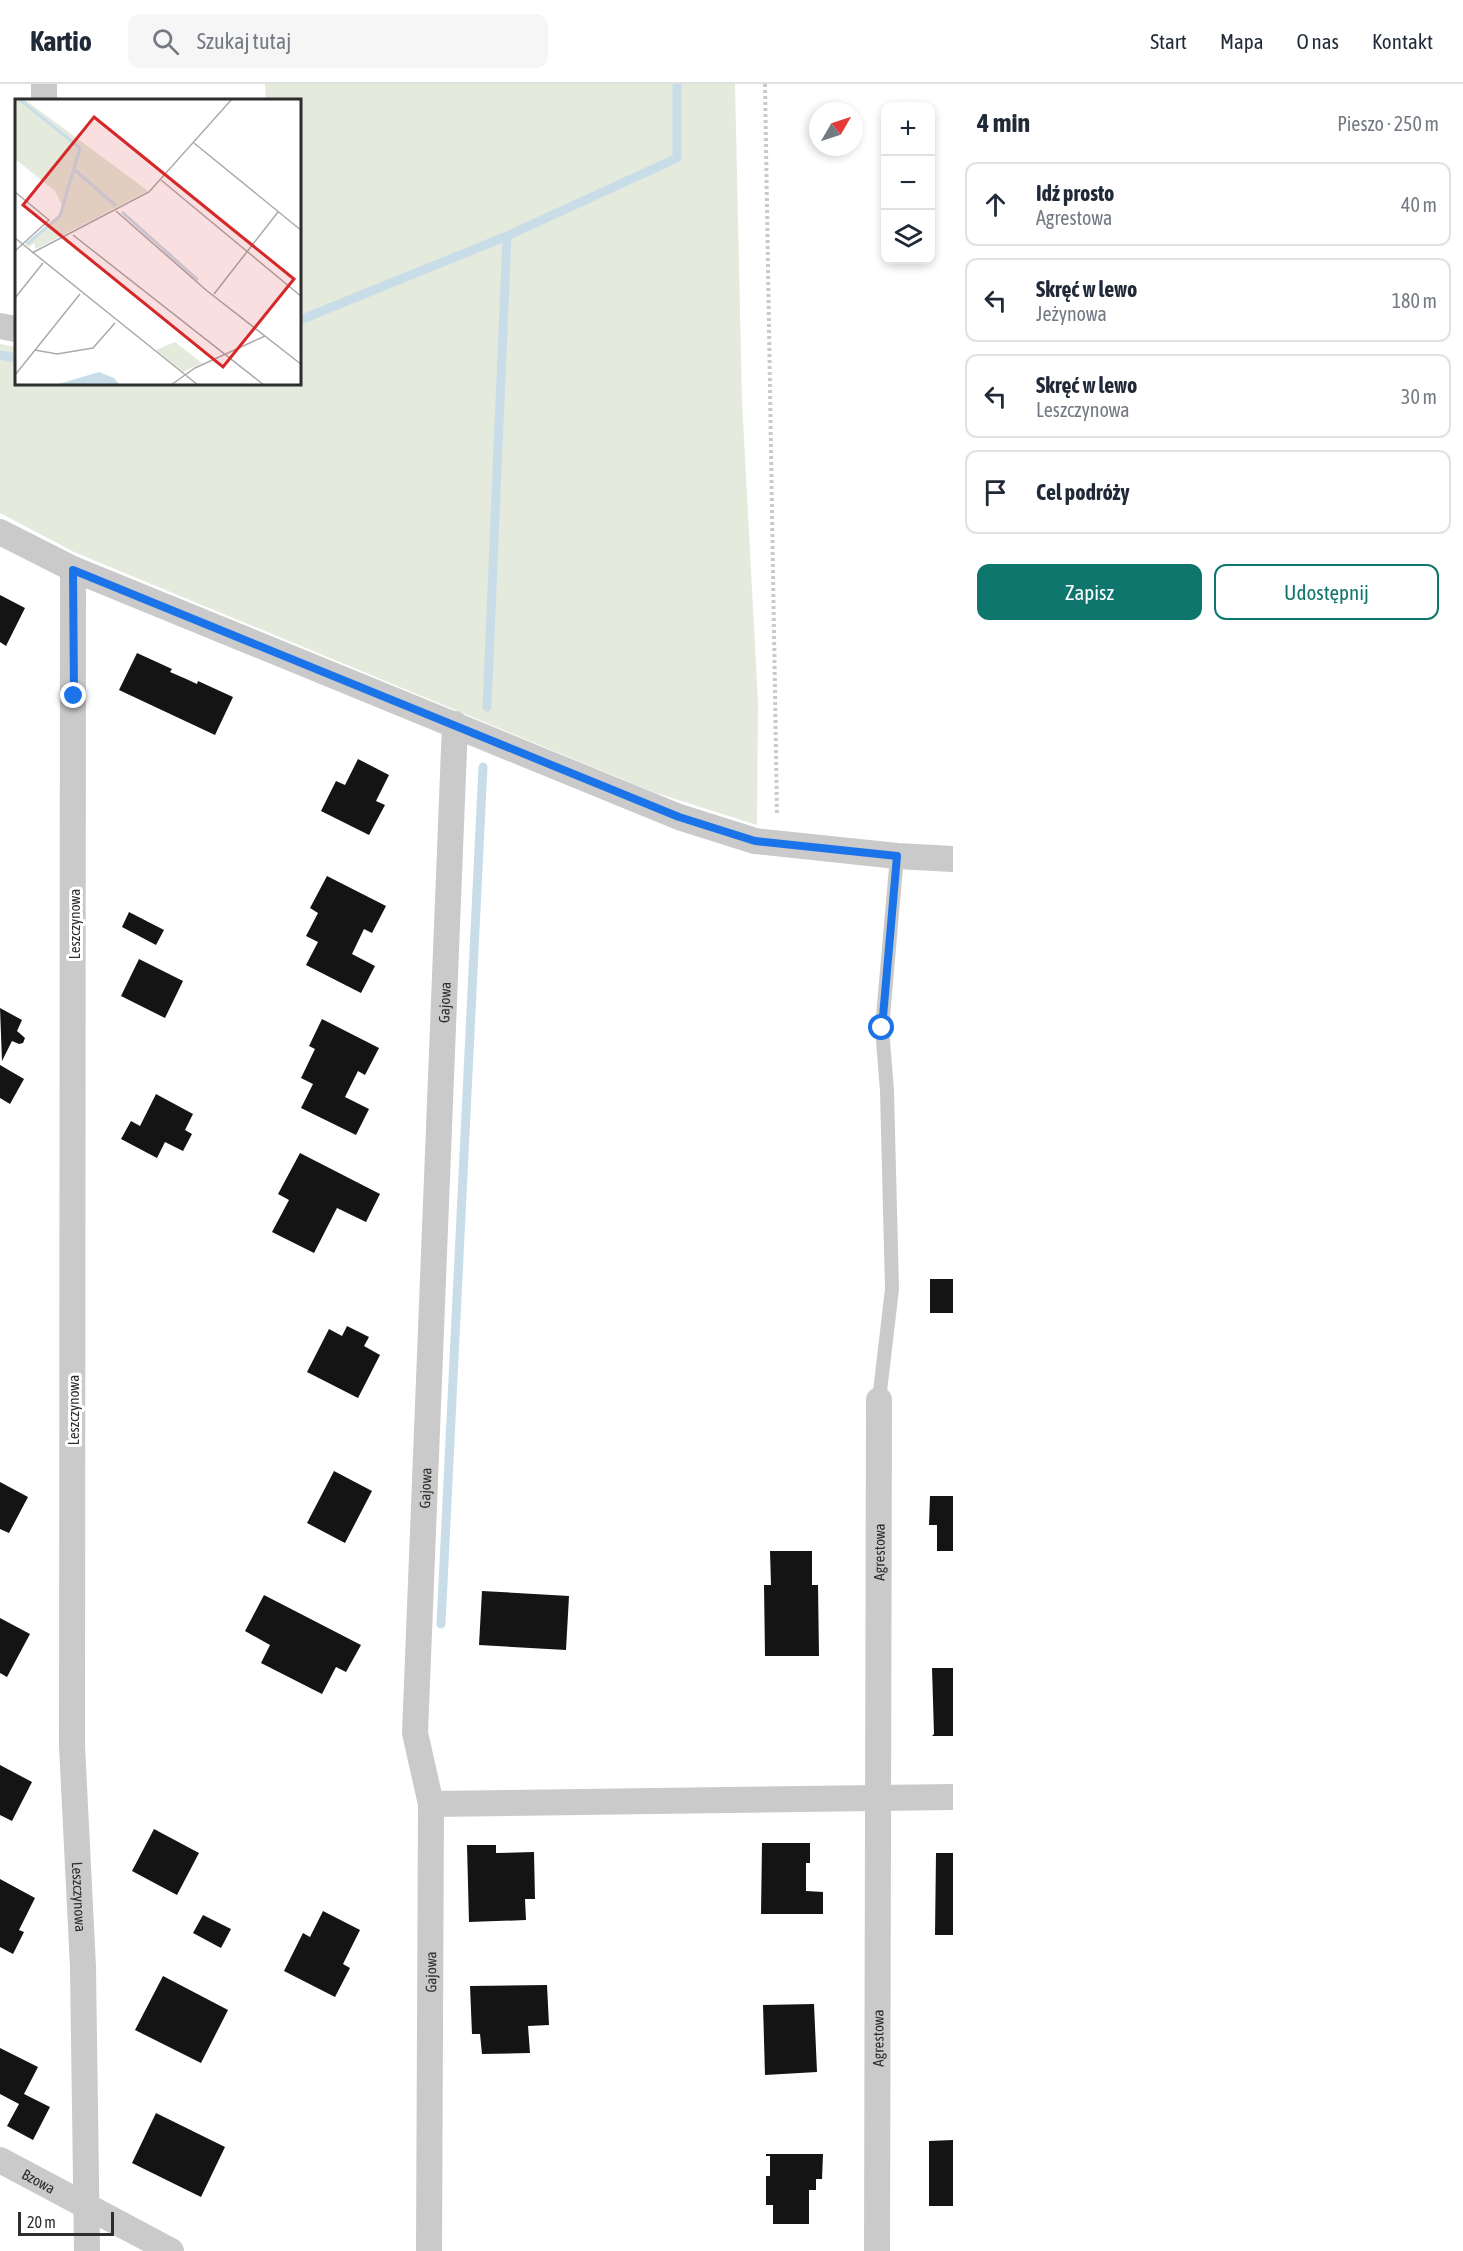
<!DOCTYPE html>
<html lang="pl">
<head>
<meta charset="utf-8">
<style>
	body { margin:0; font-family:"Asap Condensed",sans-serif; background:#f6f6f7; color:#1f2937 }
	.controls { position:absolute; right:18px; top:18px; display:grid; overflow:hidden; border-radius:12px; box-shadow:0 3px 9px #0003 }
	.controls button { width:54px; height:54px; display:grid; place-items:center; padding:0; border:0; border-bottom:2px solid #e0e1e3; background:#fff; color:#1f2937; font:30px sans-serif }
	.compass { position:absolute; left:809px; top:18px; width:54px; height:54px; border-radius:50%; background:#fff; box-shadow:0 3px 9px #0003; rotate:51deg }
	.scale { position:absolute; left:18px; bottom:15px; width:96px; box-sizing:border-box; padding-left:6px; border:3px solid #2d2d2d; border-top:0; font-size:16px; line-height:21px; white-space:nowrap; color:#2d2d2d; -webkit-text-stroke:4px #fff; paint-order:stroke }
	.stop { position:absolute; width:18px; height:18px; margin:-14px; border:4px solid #1a73e8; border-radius:50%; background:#fff }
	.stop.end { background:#1a73e8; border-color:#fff; box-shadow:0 2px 6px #0008 }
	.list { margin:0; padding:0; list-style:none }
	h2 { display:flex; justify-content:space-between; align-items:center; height:78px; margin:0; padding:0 24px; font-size:26px }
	h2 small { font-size:20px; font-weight:400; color:#747a83 }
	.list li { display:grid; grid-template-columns:39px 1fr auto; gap:18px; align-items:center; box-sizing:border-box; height:84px; margin:0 12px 12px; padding:0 12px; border:2px solid #e0e1e3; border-radius:12px }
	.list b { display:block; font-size:22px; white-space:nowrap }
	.list p { margin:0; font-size:20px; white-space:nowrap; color:#747a83 }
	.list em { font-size:20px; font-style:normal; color:#747a83 }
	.actions { display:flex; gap:12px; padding:18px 24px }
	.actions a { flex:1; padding:14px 0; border:2px solid #0f766e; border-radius:12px; text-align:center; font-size:21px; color:#0f766e }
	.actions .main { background:#0f766e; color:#fff }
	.icon { flex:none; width:33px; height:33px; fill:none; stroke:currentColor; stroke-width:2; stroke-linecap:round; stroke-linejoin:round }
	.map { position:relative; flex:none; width:953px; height:2167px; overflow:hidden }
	header { display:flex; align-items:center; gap:36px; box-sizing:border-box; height:84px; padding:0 30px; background:#fff; border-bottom:2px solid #e0e1e3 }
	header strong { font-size:28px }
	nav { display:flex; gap:33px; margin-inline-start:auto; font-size:21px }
	.search { width:420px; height:54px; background:#f6f6f7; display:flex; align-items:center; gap:15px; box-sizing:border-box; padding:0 21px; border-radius:12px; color:#747a83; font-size:22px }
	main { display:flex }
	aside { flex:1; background:#fff }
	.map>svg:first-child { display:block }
</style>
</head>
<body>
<header>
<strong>Kartio</strong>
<div class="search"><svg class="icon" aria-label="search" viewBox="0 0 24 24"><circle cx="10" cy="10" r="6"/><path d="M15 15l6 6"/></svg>Szukaj tutaj</div>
<nav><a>Start</a><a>Mapa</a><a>O nas</a><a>Kontakt</a></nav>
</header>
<main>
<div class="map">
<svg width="953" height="2167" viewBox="0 0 953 2167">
	<rect width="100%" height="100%" fill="#fff"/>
	<polygon fill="#e4eadc" points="265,0 735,0 742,317 758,618 757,741 653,708 74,468 0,429 0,260 16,263 16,300 300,300 300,16 266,16"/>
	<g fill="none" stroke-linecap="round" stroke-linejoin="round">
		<g stroke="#c9dde9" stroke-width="9">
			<polyline points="300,236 507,152 677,74 677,0"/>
			<polyline points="0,271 16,274"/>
			<polyline points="487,623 507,152"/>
			<polyline points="441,1540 483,683"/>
		</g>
	</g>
	<g fill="#141414">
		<polygon points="0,511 25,524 6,562 0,558"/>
		<polygon points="137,569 172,585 170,588 184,594 197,600 198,597 233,613 215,651 119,606"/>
		<polygon points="358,675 389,691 376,717 385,721 369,751 321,727 336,697 345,701"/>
		<polygon points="327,792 386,822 372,849 364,845 352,870 375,882 361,909 306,881 318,858 306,852 318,829 310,824"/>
		<polygon points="129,828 164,846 156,861 122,843"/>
		<polygon points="139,875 183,897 165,934 121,912"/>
		<polygon points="0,924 22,936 17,947 25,954 23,959 19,960 12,957 2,977"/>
		<polygon points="322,935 379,964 365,991 358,987 345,1013 369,1025 356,1051 301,1024 313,1000 301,994 315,965 309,962"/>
		<polygon points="0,981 24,995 10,1020 0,1014"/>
		<polygon points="156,1010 193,1030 185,1046 192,1050 183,1067 165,1058 157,1074 121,1055 131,1037 140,1042"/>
		<polygon points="300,1069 380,1110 366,1138 337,1124 314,1169 272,1148 289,1116 278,1110"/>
		<rect x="930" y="1195" width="23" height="34"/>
		<polygon points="347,1242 369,1253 364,1262 380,1271 358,1314 307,1288 329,1245 342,1252"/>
		<polygon points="334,1387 372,1407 345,1459 307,1439"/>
		<polygon points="0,1398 28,1413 9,1449 0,1445"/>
		<polygon points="930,1412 953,1412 953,1467 937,1467 937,1441 929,1441"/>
		<polygon points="770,1467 812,1467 812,1501 818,1501 819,1572 765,1572 764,1501 771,1501"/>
		<polygon points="482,1507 569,1512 566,1566 479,1561"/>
		<polygon points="264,1511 361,1561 346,1588 336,1583 322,1610 261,1579 270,1561 245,1547"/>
		<polygon points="0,1534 30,1550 7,1593 0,1589"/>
		<polygon points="932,1584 953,1584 953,1652 932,1652 934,1650"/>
		<polygon points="0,1681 32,1698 12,1737 0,1731"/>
		<polygon points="154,1745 199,1769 177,1811 132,1787"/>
		<polygon points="762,1759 810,1759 810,1779 806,1779 806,1807 823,1808 823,1830 761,1830"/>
		<polygon points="467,1761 496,1761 496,1769 534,1768 535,1815 525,1815 526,1836 469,1838"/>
		<polygon points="936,1769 953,1769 953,1851 935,1851"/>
		<polygon points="0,1795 35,1814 19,1846 24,1848 13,1870 0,1863"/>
		<polygon points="323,1827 360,1846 343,1880 350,1884 335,1913 284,1887 303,1849 310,1853"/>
		<polygon points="203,1831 231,1845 221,1864 193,1849"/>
		<polygon points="163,1892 228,1926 201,1979 135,1946"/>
		<polygon points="547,1901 549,1941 528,1942 530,1969 482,1970 480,1950 472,1950 470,1902"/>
		<polygon points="814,1920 817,1988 765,1991 763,1921"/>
		<polygon points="0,1964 38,1983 24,2010 50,2023 33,2056 7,2042 19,2020 0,2010"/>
		<polygon points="156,2029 225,2063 201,2113 132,2079"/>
		<polygon points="953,2056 953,2122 929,2122 929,2057"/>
		<polygon points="766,2070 823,2070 822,2095 816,2095 816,2106 809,2106 809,2140 773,2140 773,2121 766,2121 766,2092 770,2092 770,2072 766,2072"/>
	</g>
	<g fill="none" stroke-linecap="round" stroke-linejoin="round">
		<polyline stroke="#cacaca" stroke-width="4" stroke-dasharray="3 3" stroke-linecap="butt" points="765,0 777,731"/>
		<polyline stroke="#cacaca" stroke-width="14" points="879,1316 892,1205 887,1007 882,944 897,772"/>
		<g stroke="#cacaca" stroke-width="26">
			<polyline points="44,16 44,0"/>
			<polyline points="0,242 16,245"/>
			<polyline points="0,448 73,485 679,733 755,757 897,772 953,775"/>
			<path id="s1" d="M73 485 72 1662 83 1883 87 2167"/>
			<polyline points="431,1720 953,1713"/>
			<path id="s2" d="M0 2076 171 2167"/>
			<path id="s3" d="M429 2167 431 1720 415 1649 455 640"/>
			<path id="s4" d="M877 2167 879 1316"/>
		</g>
	</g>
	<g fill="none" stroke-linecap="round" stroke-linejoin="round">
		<polyline stroke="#1a73e8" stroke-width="8" points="74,612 73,486 679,733 755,757 897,772 882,944"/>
	</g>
	<g text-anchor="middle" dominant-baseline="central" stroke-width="6" stroke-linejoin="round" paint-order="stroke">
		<g font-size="15" fill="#2d2d2d" stroke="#fff">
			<text transform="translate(74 840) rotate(-90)">Leszczynowa</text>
			<text stroke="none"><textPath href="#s3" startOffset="1251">Gajowa</textPath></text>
			<text transform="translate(73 1326) rotate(-90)">Leszczynowa</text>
			<text stroke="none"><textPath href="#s3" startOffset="765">Gajowa</textPath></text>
			<text stroke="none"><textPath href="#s4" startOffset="699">Agrestowa</textPath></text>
			<text stroke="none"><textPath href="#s1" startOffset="1328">Leszczynowa</textPath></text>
			<text stroke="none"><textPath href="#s3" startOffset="279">Gajowa</textPath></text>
			<text stroke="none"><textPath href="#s4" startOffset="213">Agrestowa</textPath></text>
			<text stroke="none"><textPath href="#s2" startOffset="44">Bzowa</textPath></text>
		</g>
	</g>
	<g transform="translate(15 15)">
		<rect width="286" height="286" fill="#fff"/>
		<path d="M0 0H9L133 92 21 150 19 144 14 148 10 145 45 115 47 106 40 92 0 60ZM160 243 187 264 168 273 141 251Z" fill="#e4eadc"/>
		<path d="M84 273 99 279 105 286H40Z" fill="#c9dde9"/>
		<path fill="none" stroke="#c9dde9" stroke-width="3" d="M4 0 65 49 45 117 12 145M60 71 101 107M107 113 183 181"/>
		<path fill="none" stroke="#ababab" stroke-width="1.5" d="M179 44 287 132M146 81 287 198M0 93 34 121 0 152M101 112 191 191 287 266M58 136 249 286M0 139 183 286M17 154 134 93 217 0M199 195 263 113M0 199 28 164M20 251 42 255 78 249 100 224M0 276 65 195M156 286 180 269 250 237"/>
		<path fill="#d62828" fill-opacity="0.15" stroke="#d62828" stroke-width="3" d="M79 18 279 180 208 268 8 106Z"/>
		<rect width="286" height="286" fill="none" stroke="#2d2d2d" stroke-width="3"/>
	</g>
</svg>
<div class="controls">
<button>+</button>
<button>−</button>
<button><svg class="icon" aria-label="layers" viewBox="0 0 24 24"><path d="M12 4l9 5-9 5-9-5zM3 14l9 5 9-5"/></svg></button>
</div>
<svg class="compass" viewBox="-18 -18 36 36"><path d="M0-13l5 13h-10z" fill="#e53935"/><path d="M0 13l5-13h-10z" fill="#747a83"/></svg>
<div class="scale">20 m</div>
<div class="stop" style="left:882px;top:944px"></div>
<div class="stop end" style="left:74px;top:612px"></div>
</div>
<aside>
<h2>4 min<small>Pieszo · 250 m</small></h2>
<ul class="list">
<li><svg class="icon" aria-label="ahead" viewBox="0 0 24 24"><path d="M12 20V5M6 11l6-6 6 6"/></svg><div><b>Idź prosto</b><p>Agrestowa</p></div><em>40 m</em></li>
<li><svg class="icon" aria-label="left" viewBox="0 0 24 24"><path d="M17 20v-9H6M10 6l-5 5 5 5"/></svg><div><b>Skręć w lewo</b><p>Jeżynowa</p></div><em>180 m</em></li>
<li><svg class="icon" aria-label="left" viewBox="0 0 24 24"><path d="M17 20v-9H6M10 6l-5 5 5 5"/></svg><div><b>Skręć w lewo</b><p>Leszczynowa</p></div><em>30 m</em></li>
<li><svg class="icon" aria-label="arrive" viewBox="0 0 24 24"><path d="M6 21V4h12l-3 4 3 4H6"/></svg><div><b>Cel podróży</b></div></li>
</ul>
<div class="actions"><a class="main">Zapisz</a><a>Udostępnij</a></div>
</aside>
</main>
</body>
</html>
